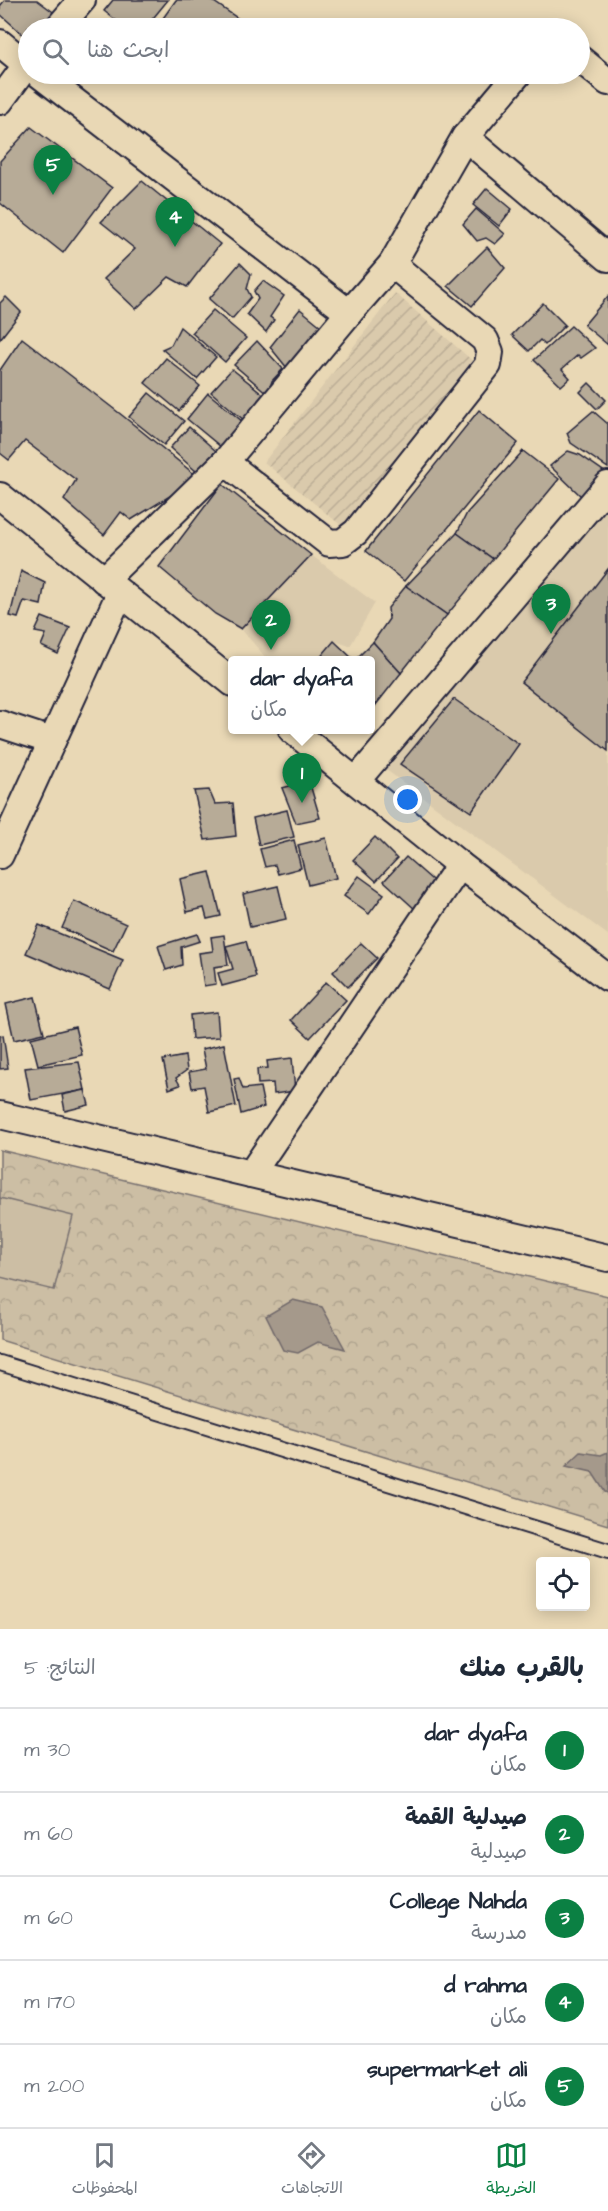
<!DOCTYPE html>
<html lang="ar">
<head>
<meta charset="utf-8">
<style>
	body { margin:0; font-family:"Architects Daughter","Playpen Sans Arabic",sans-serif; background:#f6f6f7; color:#1f2937; direction:rtl }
	.controls { position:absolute; right:18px; bottom:18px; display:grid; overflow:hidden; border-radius:6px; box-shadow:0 3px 15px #0003 }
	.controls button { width:54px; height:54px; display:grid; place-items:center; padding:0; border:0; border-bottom:2px solid #e0e1e3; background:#fff; color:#1f2937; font:30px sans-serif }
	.you { position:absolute; left:408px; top:800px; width:21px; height:21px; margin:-15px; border:4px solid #fff; border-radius:50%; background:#1a73e8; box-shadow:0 0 0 9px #1a73e833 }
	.badge { display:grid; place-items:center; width:39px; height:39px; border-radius:50%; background:#0b8043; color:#fff; font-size:20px; font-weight:700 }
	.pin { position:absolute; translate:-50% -50px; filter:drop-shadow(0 2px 3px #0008) }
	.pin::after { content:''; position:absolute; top:32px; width:21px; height:18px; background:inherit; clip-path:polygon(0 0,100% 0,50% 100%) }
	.popup { position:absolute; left:228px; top:656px; width:147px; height:78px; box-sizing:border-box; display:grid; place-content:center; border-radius:6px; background:#fff; filter:drop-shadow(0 2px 4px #0005); font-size:20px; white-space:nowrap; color:#747a83 }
	.popup b { font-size:22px; color:#1f2937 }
	.popup::after { content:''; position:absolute; left:50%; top:100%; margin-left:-12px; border:12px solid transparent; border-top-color:#fff }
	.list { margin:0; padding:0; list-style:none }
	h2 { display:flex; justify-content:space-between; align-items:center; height:78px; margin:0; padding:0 24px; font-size:26px }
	h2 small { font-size:20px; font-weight:400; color:#747a83 }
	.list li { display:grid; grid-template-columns:39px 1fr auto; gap:18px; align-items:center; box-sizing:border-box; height:84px; padding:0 24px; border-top:2px solid #e0e1e3 }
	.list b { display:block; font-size:22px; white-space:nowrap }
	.list p { margin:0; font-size:20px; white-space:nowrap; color:#747a83 }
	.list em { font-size:20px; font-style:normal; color:#747a83 }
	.icon { flex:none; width:33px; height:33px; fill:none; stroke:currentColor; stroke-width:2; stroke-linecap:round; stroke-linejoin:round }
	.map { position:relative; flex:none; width:608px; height:1629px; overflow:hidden; direction:ltr }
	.search { position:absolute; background:#fff; box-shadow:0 3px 15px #0003; left:18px; right:18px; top:18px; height:66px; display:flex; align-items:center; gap:15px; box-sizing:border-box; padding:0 21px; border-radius:33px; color:#747a83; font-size:22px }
	.sheet { height:498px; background:#fff }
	nav { display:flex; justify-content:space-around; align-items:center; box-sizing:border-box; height:84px; border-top:2px solid #e0e1e3; background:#fff; font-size:16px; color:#747a83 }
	nav a { display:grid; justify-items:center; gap:3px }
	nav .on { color:#0b8043 }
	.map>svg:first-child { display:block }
</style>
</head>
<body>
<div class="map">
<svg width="608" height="1629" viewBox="0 0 608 1629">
	<defs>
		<pattern id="industrial-furrows" width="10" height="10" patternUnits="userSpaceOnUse" patternTransform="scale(1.5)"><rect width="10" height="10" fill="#dacaac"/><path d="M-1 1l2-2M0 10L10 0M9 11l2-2" fill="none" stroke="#bbad95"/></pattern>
		<pattern id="forest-crowns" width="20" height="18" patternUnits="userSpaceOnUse" patternTransform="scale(1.5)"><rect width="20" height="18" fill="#ccbea4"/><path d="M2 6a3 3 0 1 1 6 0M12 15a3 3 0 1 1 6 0" fill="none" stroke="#afa38e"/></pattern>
	</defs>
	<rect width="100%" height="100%" fill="#e9d8b5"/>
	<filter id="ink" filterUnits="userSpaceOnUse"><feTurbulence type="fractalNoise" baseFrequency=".0167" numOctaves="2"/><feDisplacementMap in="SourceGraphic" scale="12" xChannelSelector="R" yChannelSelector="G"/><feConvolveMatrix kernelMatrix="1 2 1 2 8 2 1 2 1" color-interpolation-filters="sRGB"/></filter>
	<g filter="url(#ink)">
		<g fill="#dacaac">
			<polygon points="608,501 608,935 381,766"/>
			<polygon points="311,555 375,603 350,646 334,641 318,660 268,660 241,629"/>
		</g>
		<polygon fill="url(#industrial-furrows)" points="395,293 475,363 343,527 264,462"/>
		<polygon fill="url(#forest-crowns)" stroke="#777070" stroke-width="1.5" points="0,1150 608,1296 608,1525 0,1340"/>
		<polygon fill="#ccbea4" stroke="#777070" stroke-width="1.5" points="0,1198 73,1216 54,1290 0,1277"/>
		<g fill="#a5998b" stroke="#71696b" stroke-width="1.5">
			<polygon points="293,1300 322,1307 345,1349 318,1342 298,1353 283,1350 266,1316"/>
			<polygon points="581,1452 601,1455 608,1452 608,1493 605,1492 592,1472 566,1466"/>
		</g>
		<g fill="#b7ab97" stroke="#22223b" stroke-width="1.5">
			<polygon points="5,0 37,0 56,14 44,28 28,28 28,39 0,14 0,6"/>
			<polygon points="113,0 168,0 145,28 126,28 104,11"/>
			<polygon points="176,0 211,0 240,20 233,28 156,28"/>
			<polygon points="31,127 112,188 63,253 0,203 0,161"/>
			<polygon points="142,181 220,244 187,287 169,277 136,309 104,279 135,249 101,222"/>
			<polygon points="487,188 512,209 499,226 473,205"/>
			<polygon points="476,209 505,234 495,244 486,238 477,241 463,224"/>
			<polygon points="487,247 505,268 472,306 448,286"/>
			<polygon points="240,263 251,274 247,289 251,297 232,319 209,299"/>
			<polygon points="263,281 284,296 270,317 274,320 266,332 247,314 258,299 254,291"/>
			<polygon points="608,296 608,345 584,325"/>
			<polygon points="6,297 21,312 0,339 0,303"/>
			<polygon points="543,303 565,325 545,345 540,340 529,351 512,335"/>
			<polygon points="300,309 327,331 292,374 270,347"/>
			<polygon points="213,310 246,338 225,362 192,333"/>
			<polygon points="571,326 595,348 581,358 578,355 562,369 570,378 561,386 534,360"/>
			<polygon points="180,327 216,357 197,379 162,349 171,345"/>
			<polygon points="22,338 123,416 199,478 131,520 121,512 104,535 64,500 76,480 25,441 9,460 0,453 0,370"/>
			<polygon points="257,341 283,369 272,381 268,394 234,365"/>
			<polygon points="166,358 200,386 179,411 145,383"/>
			<polygon points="232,369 272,401 266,406 259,401 245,421 211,392"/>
			<polygon points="589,383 606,400 597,409 580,392"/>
			<polygon points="149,393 184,421 164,445 129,417"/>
			<polygon points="208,393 249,427 221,447 187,419"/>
			<polygon points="479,410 518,443 404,581 366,551"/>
			<polygon points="593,411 608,424 608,468 571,443 567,433"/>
			<polygon points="189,427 216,451 197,472 170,448"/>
			<polygon points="523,451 559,479 493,559 457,533 467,513"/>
			<polygon points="568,451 580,455 606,473 583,498 550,466"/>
			<polygon points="222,484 311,555 241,629 215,614 159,567"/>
			<polygon points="457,533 493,559 447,615 406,586"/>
			<polygon points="608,569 608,751 521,682"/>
			<polygon points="21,571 45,583 41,605 24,601 18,618 10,616"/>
			<polygon points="406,586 447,615 401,673 373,642 389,619 388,608"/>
			<polygon points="42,617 70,628 58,654 41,646 46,634 35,632"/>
			<polygon points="334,641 354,660 318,660"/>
			<polygon points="373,642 401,673 371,711 371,660 355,660"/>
			<polygon points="454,699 519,744 471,812 400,764"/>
			<polygon points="309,781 320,818 296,823 282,788"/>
			<polygon points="209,790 215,804 233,803 236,836 205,840 194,791"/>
			<polygon points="287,810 294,837 259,845 253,818"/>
			<polygon points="375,837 397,859 376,881 353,860"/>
			<polygon points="326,838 336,878 308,885 298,845"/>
			<polygon points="294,840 301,868 278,874 275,865 265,867 260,849"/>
			<polygon points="406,857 439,886 416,910 384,881"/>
			<polygon points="210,872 221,916 207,919 204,908 187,912 180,879"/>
			<polygon points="359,876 384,894 369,914 344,896"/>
			<polygon points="278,886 286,919 250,927 243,894"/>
			<polygon points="74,901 126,924 113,951 62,928"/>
			<polygon points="39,925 123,960 110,989 26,953"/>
			<polygon points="197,934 200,941 181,947 182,965 166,970 158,946"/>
			<polygon points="224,935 228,965 214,967 216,984 204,986 199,953 213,951 211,937"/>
			<polygon points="246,941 256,977 222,986 218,973 233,969 226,946"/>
			<polygon points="361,943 377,958 348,987 333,972"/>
			<polygon points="326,982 346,1000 310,1038 291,1020"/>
			<polygon points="35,997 44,1033 14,1040 6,1004"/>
			<polygon points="217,1012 219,1037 192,1039 190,1015"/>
			<polygon points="75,1027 82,1055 38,1065 31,1038"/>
			<polygon points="3,1035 8,1068 0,1069 0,1036"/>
			<polygon points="224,1044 236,1106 209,1112 204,1086 192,1088 189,1072 206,1069 202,1049"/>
			<polygon points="185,1056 187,1070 176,1078 180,1085 169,1089 163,1060"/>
			<polygon points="292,1058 295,1091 274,1094 273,1083 258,1084 257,1069 268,1068 267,1061"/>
			<polygon points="79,1062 85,1090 31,1100 25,1068"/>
			<polygon points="239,1078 243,1089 260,1087 264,1107 241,1114 234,1079"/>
			<polygon points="85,1090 89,1105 65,1111 62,1095"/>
		</g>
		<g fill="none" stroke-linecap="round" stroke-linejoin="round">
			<g stroke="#22223b" stroke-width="18">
				<polyline id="service" points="0,1363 608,1551"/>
			</g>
			<g stroke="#22223b" stroke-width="30">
				<g id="minor">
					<polyline points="58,28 82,0"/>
					<polyline points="0,43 28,66"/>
					<polyline points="580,59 608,82"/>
					<polyline points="39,74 349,313"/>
					<polyline points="0,101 28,63"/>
					<polyline points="465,137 608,258"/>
					<polyline points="225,462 329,543 343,542 356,532 488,365 490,352 485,340 392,264"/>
					<polyline points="0,496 233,683"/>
					<polyline points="104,580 225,462 349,313 392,264 465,137 518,74"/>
					<polyline points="0,724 52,741"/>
					<polyline points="292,730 460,865 608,978"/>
					<polyline points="356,781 608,485"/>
					<polyline points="0,855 120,593"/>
					<polyline points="0,1115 608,1258"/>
					<polyline points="251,1174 460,865"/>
				</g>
			</g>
			<use href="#service" stroke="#e9d8b5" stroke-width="14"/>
			<use href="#minor" stroke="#e9d8b5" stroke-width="26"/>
		</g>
	</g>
</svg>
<div class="controls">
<button><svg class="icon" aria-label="locate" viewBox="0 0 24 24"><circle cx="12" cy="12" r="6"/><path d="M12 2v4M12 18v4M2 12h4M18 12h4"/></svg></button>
</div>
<div class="you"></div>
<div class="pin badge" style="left:302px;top:803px">1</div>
<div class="popup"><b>dar dyafa</b>مكان</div>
<div class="pin badge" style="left:271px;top:650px">2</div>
<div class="pin badge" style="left:551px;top:634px">3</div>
<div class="pin badge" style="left:175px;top:247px">4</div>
<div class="pin badge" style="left:53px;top:195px">5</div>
<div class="search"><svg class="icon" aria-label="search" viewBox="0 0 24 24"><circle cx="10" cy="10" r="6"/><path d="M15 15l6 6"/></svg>ابحث هنا</div>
</div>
<section class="sheet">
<h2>بالقرب منك<small>النتائج: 5</small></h2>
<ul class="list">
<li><span class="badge">1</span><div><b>dar dyafa</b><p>مكان</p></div><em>30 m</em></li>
<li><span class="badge">2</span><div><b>صيدلية القمة</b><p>صيدلية</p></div><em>60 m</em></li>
<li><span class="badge">3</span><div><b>College Nahda</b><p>مدرسة</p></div><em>60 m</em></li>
<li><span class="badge">4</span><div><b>d rahma</b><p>مكان</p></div><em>170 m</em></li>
<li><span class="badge">5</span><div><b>supermarket ali</b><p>مكان</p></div><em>200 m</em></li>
</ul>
</section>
<nav>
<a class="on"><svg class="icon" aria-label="map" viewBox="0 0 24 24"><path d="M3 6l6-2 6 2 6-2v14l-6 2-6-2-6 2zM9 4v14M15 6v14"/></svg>الخريطة</a>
<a><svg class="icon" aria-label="directions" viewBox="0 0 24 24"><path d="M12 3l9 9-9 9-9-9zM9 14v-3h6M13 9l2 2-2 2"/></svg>الاتجاهات</a>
<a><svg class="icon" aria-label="saved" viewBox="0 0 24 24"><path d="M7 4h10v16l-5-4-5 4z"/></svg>المحفوظات</a>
</nav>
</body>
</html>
